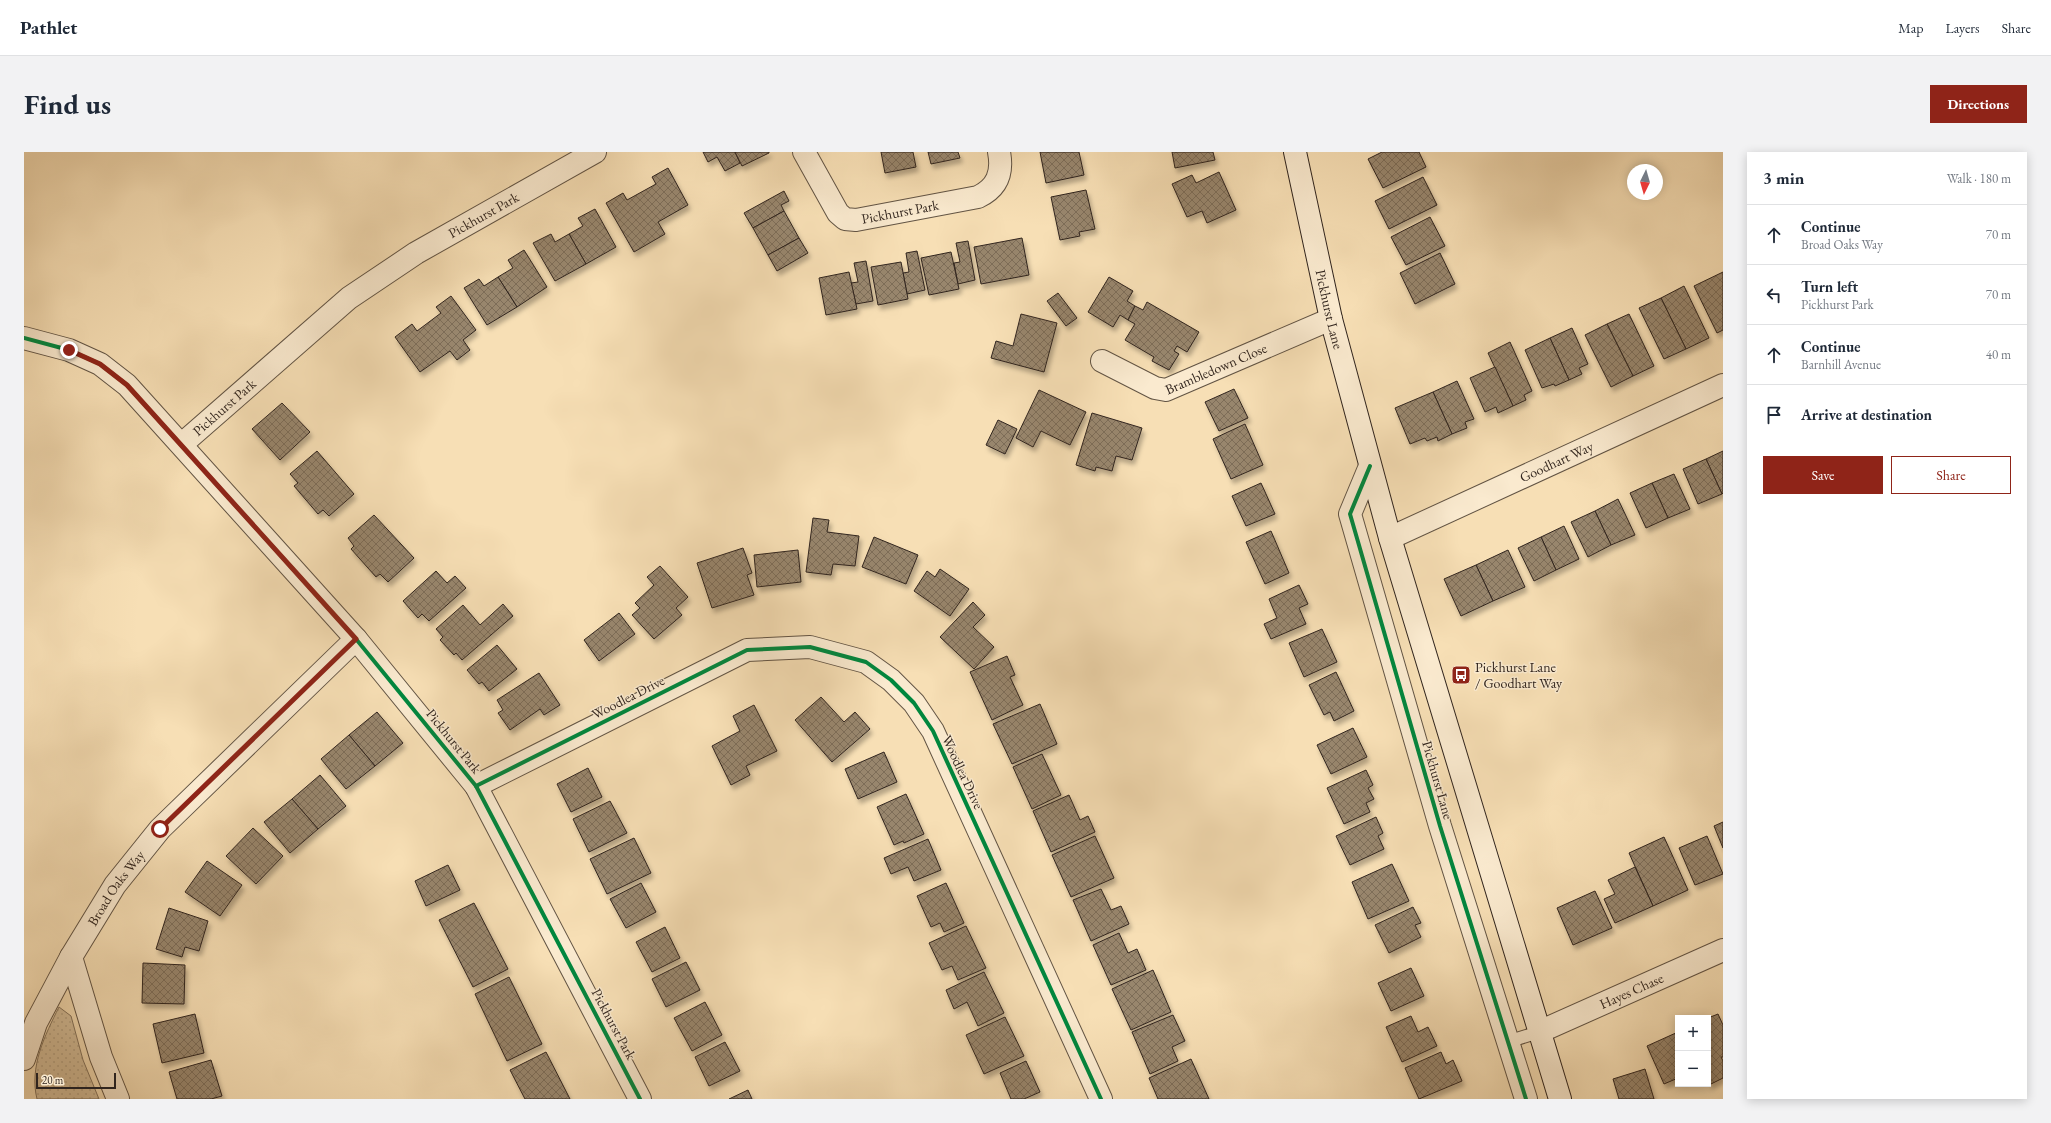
<!DOCTYPE html>
<html lang="en">
<head>
<meta charset="utf-8">
<style>
	body { margin:0; font-family:"EB Garamond",serif; background:#f2f2f3; color:#1f2937 }
	.controls { position:absolute; right:12px; bottom:12px; display:grid; overflow:hidden; border-radius:0px; box-shadow:0 2px 10px #0003 }
	.controls button { width:36px; height:36px; display:grid; place-items:center; padding:0; border:0; border-bottom:1px solid #e0e1e3; background:#fff; color:#1f2937; font:20px sans-serif }
	.compass { position:absolute; left:1603px; top:12px; width:36px; height:36px; border-radius:50%; background:#fff; box-shadow:0 2px 10px #0003; rotate:185deg }
	.scale { position:absolute; left:12px; bottom:10px; width:80px; box-sizing:border-box; padding-left:4px; border:2px solid #31251e; border-top:0; font-size:11px; line-height:14px; white-space:nowrap; color:#31251e; -webkit-text-stroke:3px #faeacf; paint-order:stroke }
	.stop { position:absolute; width:12px; height:12px; margin:-9px; border:3px solid #8f2418; border-radius:50%; background:#fff }
	.stop.end { background:#8f2418; border-color:#fff; box-shadow:0 1px 4px #0008 }
	.list { margin:0; padding:0; list-style:none }
	h2 { display:flex; justify-content:space-between; align-items:center; height:52px; margin:0; padding:0 16px; font-size:17px }
	h2 small { font-size:13px; font-weight:400; color:#747a83 }
	.list li { display:grid; grid-template-columns:26px 1fr auto; gap:12px; align-items:center; box-sizing:border-box; height:60px; padding:0 16px; border-top:1px solid #e0e1e3 }
	.list b { display:block; font-size:15px; white-space:nowrap }
	.list p { margin:0; font-size:13px; white-space:nowrap; color:#747a83 }
	.list em { font-size:13px; font-style:normal; color:#747a83 }
	.actions { display:flex; gap:8px; padding:12px 16px }
	.actions a { flex:1; padding:9px 0; border:1px solid #8f2418; border-radius:0px; text-align:center; font-size:14px; color:#8f2418 }
	.actions .main { background:#8f2418; color:#fff }
	.icon { flex:none; width:22px; height:22px; fill:none; stroke:currentColor; stroke-width:2; stroke-linecap:round; stroke-linejoin:round }
	.map { position:relative; flex:none; width:1699px; height:947px; overflow:hidden; border-radius:0px }
	header { display:flex; align-items:center; gap:24px; box-sizing:border-box; height:56px; padding:0 20px; background:#fff; border-bottom:1px solid #e0e1e3 }
	header strong { font-size:19px }
	nav { display:flex; gap:22px; margin-inline-start:auto; font-size:14px }
	.intro { display:flex; align-items:center; justify-content:space-between; box-sizing:border-box; height:96px; padding:0 24px }
	h1 { margin:0; font-size:28px }
	.button { padding:10px 18px; border-radius:0px; background:#8f2418; color:#fff; font-size:14px; font-weight:700 }
	main { display:flex; gap:24px; padding:0 24px }
	aside { flex:1; background:#fff; border-radius:0px; box-shadow:0 2px 10px #0003 }
	.map>svg:first-child { display:block }
</style>
</head>
<body>
<header>
<strong>Pathlet</strong>
<nav><a>Map</a><a>Layers</a><a>Share</a></nav>
</header>
<div class="intro"><h1>Find us</h1><a class="button">Directions</a></div>
<main>
<div class="map">
<svg width="1699" height="947" viewBox="0 0 1699 947">
	<defs>
		<pattern id="grass-dots" width="8" height="8" patternUnits="userSpaceOnUse"><rect width="8" height="8" fill="#d5bf9b"/><path d="M2 2h.1M6 6h.1" fill="none" stroke="#b7a485" stroke-width="1.8" stroke-linecap="round"/></pattern>
		<pattern id="building-cross-hatch" width="8" height="8" patternUnits="userSpaceOnUse"><rect width="8" height="8" fill="#98866d"/><path d="M0 0l8 8M0 8l8-8" fill="none" stroke="#7d6d59"/></pattern>
		<filter id="shadow"><feDropShadow dx="2.5" dy="4.5" stdDeviation="2" flood-color="#0004"/></filter>
	</defs>
	<rect width="100%" height="100%" fill="#f7dfb5"/>
	<filter id="stains"><feTurbulence type="fractalNoise" baseFrequency=".005" numOctaves="4"/><feColorMatrix values="0 0 0 0 .2 0 0 0 0 .09 0 0 0 0 .02 0 0 0 .5 -.17"/></filter>
	<radialGradient id="worn" r=".72"><stop offset=".6" stop-color="#630" stop-opacity="0"/><stop offset="1" stop-color="#630" stop-opacity=".3"/></radialGradient>
	<path fill="url(#grass-dots)" stroke="#83725c" d="M35 855 47 864 59 908 75 947H13C5 915 21 883 35 855Z"/>
	<g fill="url(#building-cross-hatch)" stroke="#31251e" filter="url(#shadow)">
		<polygon points="679,0 711,0 716,11 701,19 693,5 684,10"/>
		<polygon points="711,0 745,0 745,1 718,14"/>
		<polygon points="857,0 889,0 892,15 861,21"/>
		<polygon points="904,0 934,0 936,6 907,12"/>
		<polygon points="1016,0 1055,0 1060,23 1022,31"/>
		<polygon points="1148,0 1189,0 1191,8 1151,16"/>
		<polygon points="1358,0 1395,0 1402,15 1359,36 1344,7"/>
		<polygon points="644,16 664,53 634,70 641,82 610,100 582,51 599,41 603,48 632,32 628,25"/>
		<polygon points="1195,20 1212,58 1183,71 1178,59 1163,65 1148,32 1168,23 1172,31"/>
		<polygon points="1399,25 1413,53 1365,77 1351,49"/>
		<polygon points="1062,38 1071,77 1055,80 1056,84 1036,88 1027,45"/>
		<polygon points="760,39 765,49 757,53 760,59 729,76 720,61"/>
		<polygon points="571,57 592,95 562,112 545,82 559,74 554,66"/>
		<polygon points="760,59 775,86 744,103 729,76"/>
		<polygon points="1406,65 1421,94 1382,113 1367,85"/>
		<polygon points="527,82 531,90 545,82 562,112 531,129 509,91"/>
		<polygon points="775,86 784,101 753,119 744,103"/>
		<polygon points="998,86 1005,123 957,132 950,95"/>
		<polygon points="944,89 951,128 934,132 930,111 936,110 932,91"/>
		<polygon points="500,98 523,135 493,155 474,125 489,116 484,108"/>
		<polygon points="893,99 901,138 883,142 879,121 885,120 882,101"/>
		<polygon points="927,100 935,137 905,143 897,106"/>
		<polygon points="1416,101 1431,132 1391,152 1376,121"/>
		<polygon points="842,109 849,149 832,152 827,131 834,130 830,111"/>
		<polygon points="877,110 884,147 854,153 847,115"/>
		<polygon points="825,120 833,157 802,163 795,126"/>
		<polygon points="1699,120 1699,178 1693,181 1670,134"/>
		<polygon points="474,125 493,155 463,173 440,136 455,127 460,134"/>
		<polygon points="1085,125 1109,139 1103,149 1111,154 1104,168 1096,163 1089,175 1064,160"/>
		<polygon points="1660,134 1685,186 1662,197 1637,146"/>
		<polygon points="1034,141 1053,166 1042,174 1023,149"/>
		<polygon points="427,144 452,178 439,188 446,198 433,208 426,199 396,220 371,185 388,172 393,179 417,161 412,155"/>
		<polygon points="1637,146 1662,197 1640,207 1615,156"/>
		<polygon points="1123,150 1175,180 1163,200 1153,194 1150,199 1155,202 1145,218 1128,209 1130,205 1101,188 1111,172 1104,168 1111,154 1119,158"/>
		<polygon points="997,162 1033,171 1020,220 967,206 972,189 989,194"/>
		<polygon points="1605,162 1630,214 1609,224 1583,172"/>
		<polygon points="1583,172 1609,224 1587,235 1561,183"/>
		<polygon points="1548,176 1564,212 1555,216 1558,222 1545,228 1526,186"/>
		<polygon points="1526,186 1545,228 1531,234 1530,232 1518,236 1501,198"/>
		<polygon points="1486,190 1508,239 1500,243 1502,248 1489,254 1464,201"/>
		<polygon points="1471,215 1489,254 1474,261 1472,255 1461,260 1446,226"/>
		<polygon points="1433,229 1450,267 1441,270 1443,276 1428,282 1409,240"/>
		<polygon points="1210,237 1224,266 1195,279 1181,250"/>
		<polygon points="1015,238 1062,260 1046,293 1017,279 1009,295 992,286"/>
		<polygon points="1409,240 1428,282 1414,289 1413,285 1403,289 1401,286 1386,292 1371,256"/>
		<polygon points="258,251 286,280 256,308 228,277"/>
		<polygon points="1068,261 1118,276 1108,308 1092,304 1088,319 1072,315 1071,319 1052,313"/>
		<polygon points="974,268 993,277 981,302 962,293"/>
		<polygon points="1221,272 1239,313 1207,327 1189,287"/>
		<polygon points="293,299 330,342 305,364 299,358 294,362 270,334 274,331 266,322"/>
		<polygon points="1699,299 1699,341 1698,342 1682,307"/>
		<polygon points="1682,307 1698,342 1674,352 1659,317"/>
		<polygon points="1650,322 1666,357 1644,366 1628,331"/>
		<polygon points="1237,331 1251,362 1222,374 1208,344"/>
		<polygon points="1628,331 1644,366 1622,376 1606,341"/>
		<polygon points="1594,347 1611,383 1587,393 1571,359"/>
		<polygon points="1571,359 1587,393 1564,405 1547,370"/>
		<polygon points="350,363 390,406 364,430 356,422 352,425 327,397 330,394 324,386"/>
		<polygon points="789,366 805,368 803,380 835,384 831,414 809,412 807,423 782,420"/>
		<polygon points="1540,374 1555,407 1532,418 1517,385"/>
		<polygon points="1247,379 1265,421 1241,432 1222,390"/>
		<polygon points="850,385 894,403 882,432 838,415"/>
		<polygon points="1517,385 1532,418 1510,429 1494,396"/>
		<polygon points="719,396 728,421 723,423 730,443 688,456 673,411"/>
		<polygon points="774,398 777,430 733,435 730,403"/>
		<polygon points="1484,398 1501,435 1469,449 1452,413"/>
		<polygon points="1452,413 1469,449 1437,464 1420,427"/>
		<polygon points="636,414 664,445 652,456 658,463 630,487 608,463 616,456 611,451 630,433 623,425"/>
		<polygon points="916,417 945,437 926,464 890,439 903,419 911,425"/>
		<polygon points="412,419 423,431 431,424 442,436 405,469 398,462 394,466 379,449"/>
		<polygon points="1275,433 1284,452 1275,456 1282,472 1247,487 1240,472 1253,466 1245,447"/>
		<polygon points="949,450 961,463 949,475 970,495 950,517 916,485"/>
		<polygon points="479,452 489,464 438,508 432,501 430,503 416,488 419,485 412,477 439,453 456,473"/>
		<polygon points="595,461 611,482 575,509 560,488"/>
		<polygon points="1298,477 1313,510 1280,525 1265,491"/>
		<polygon points="473,493 493,517 465,539 458,530 455,532 443,518"/>
		<polygon points="983,504 991,523 986,525 999,553 968,568 946,520"/>
		<polygon points="1312,520 1330,559 1310,569 1306,560 1300,563 1285,533"/>
		<polygon points="515,521 536,553 520,563 516,557 486,578 474,561 479,558 473,548"/>
		<polygon points="797,545 820,570 831,560 846,577 808,610 771,568"/>
		<polygon points="1016,552 1033,592 988,612 969,572"/>
		<polygon points="730,553 753,599 722,614 726,623 707,633 688,594 716,579 709,564"/>
		<polygon points="353,560 379,591 351,614 325,583"/>
		<polygon points="1329,576 1343,605 1307,622 1293,593"/>
		<polygon points="325,583 351,614 322,637 297,607"/>
		<polygon points="860,600 873,630 834,647 821,617"/>
		<polygon points="1018,602 1037,643 1008,657 989,615"/>
		<polygon points="564,616 578,645 547,660 533,632"/>
		<polygon points="1342,618 1349,633 1344,636 1350,647 1342,651 1346,660 1320,672 1303,636"/>
		<polygon points="296,623 322,654 294,677 268,647"/>
		<polygon points="882,642 900,682 880,691 879,689 870,693 853,655"/>
		<polygon points="1045,643 1056,668 1064,664 1071,680 1027,700 1009,659"/>
		<polygon points="268,647 294,677 266,701 240,670"/>
		<polygon points="586,649 603,681 565,700 549,667"/>
		<polygon points="1352,665 1359,681 1354,684 1360,697 1326,713 1312,684"/>
		<polygon points="1699,670 1699,696 1690,674"/>
		<polygon points="229,676 259,704 232,732 202,704"/>
		<polygon points="1071,684 1090,726 1047,745 1028,703"/>
		<polygon points="1683,684 1699,722 1671,733 1655,696"/>
		<polygon points="1640,685 1664,738 1629,754 1605,701"/>
		<polygon points="610,686 627,721 583,742 566,707"/>
		<polygon points="904,687 917,718 890,729 884,715 867,722 860,706"/>
		<polygon points="183,709 218,733 196,764 161,740"/>
		<polygon points="1368,712 1385,749 1344,767 1328,730"/>
		<polygon points="424,713 436,738 402,754 391,729"/>
		<polygon points="1611,715 1629,754 1591,771 1580,747 1591,742 1584,728"/>
		<polygon points="617,731 632,760 602,776 586,747"/>
		<polygon points="922,731 940,771 920,780 916,771 907,775 893,744"/>
		<polygon points="1077,737 1087,758 1097,754 1105,772 1067,789 1049,748"/>
		<polygon points="1571,739 1588,776 1549,793 1533,756"/>
		<polygon points="450,751 484,817 449,835 415,768"/>
		<polygon points="1389,755 1397,771 1391,773 1397,785 1365,801 1351,773"/>
		<polygon points="145,756 184,769 175,799 161,795 158,805 132,797"/>
		<polygon points="942,774 962,816 934,828 928,814 918,818 905,791"/>
		<polygon points="641,775 656,806 628,820 612,790"/>
		<polygon points="1095,781 1104,801 1113,797 1122,818 1087,833 1069,793"/>
		<polygon points="662,810 676,838 642,855 628,827"/>
		<polygon points="119,811 161,813 160,852 118,851"/>
		<polygon points="1387,816 1400,844 1367,859 1354,831"/>
		<polygon points="1129,818 1147,860 1107,878 1088,837"/>
		<polygon points="960,820 980,861 954,874 943,850 930,857 922,838"/>
		<polygon points="485,825 518,892 483,909 451,842"/>
		<polygon points="681,850 698,883 668,899 650,866"/>
		<polygon points="171,862 180,901 138,911 129,872"/>
		<polygon points="1694,862 1699,873 1699,905 1697,905 1699,909 1699,926 1685,933 1684,866"/>
		<polygon points="1149,863 1161,889 1148,895 1154,909 1126,922 1108,880"/>
		<polygon points="1387,864 1394,880 1404,875 1413,894 1378,910 1362,875"/>
		<polygon points="981,865 1000,904 960,922 942,883"/>
		<polygon points="1654,880 1654,926 1640,932 1623,894"/>
		<polygon points="701,890 716,919 685,934 671,905"/>
		<polygon points="522,900 546,947 501,947 486,918"/>
		<polygon points="1417,900 1422,912 1429,908 1438,929 1395,947 1381,916"/>
		<polygon points="1167,907 1185,947 1134,947 1125,926"/>
		<polygon points="187,908 198,944 187,947 153,947 145,920"/>
		<polygon points="1002,909 1016,940 1000,947 987,947 976,921"/>
		<polygon points="1621,917 1630,947 1595,947 1589,927"/>
		<polygon points="724,938 728,947 705,947"/>
	</g>
	<g fill="none" stroke-linecap="round" stroke-linejoin="round">
		<g stroke="#625444" stroke-width="14">
			<polyline id="service" points="1483,890 1515,880"/>
		</g>
		<g stroke="#625444" stroke-width="24">
			<g id="minor">
				<path id="s1" d="M780 0 814 61 821 67 832 68 954 45C973 36 979 21 975 0"/>
				<polyline points="0,186 45,198 76,212 103,233 332,487 452,634 616,947"/>
				<path id="s2" d="M1078 209 1131 236 1142 238 1307 167"/>
				<path id="s3" d="M158 292 325 146 392 101 571 0"/>
				<polyline points="1346,314 1326,362 1416,674 1502,947"/>
				<path id="s4" d="M1366 386 1699 233"/>
				<polyline points="452,634 723,498 786,495 842,510 867,528 890,551 909,579 1077,947"/>
				<polyline points="47,805 77,905 94,947"/>
				<path id="s5" d="M1515 880 1699 798"/>
				<path id="s6" d="M0 907 12 871 47 805 91 733 136 677 332 487"/>
			</g>
		</g>
		<g stroke="#31251e" stroke-width="24">
			<g id="secondary">
				<path id="s7" d="M1271 0 1307 167 1366 386 1536 947"/>
			</g>
		</g>
		<use href="#service" stroke="#faeacf" stroke-width="12"/>
		<use href="#minor" stroke="#faeacf" stroke-width="22"/>
		<use href="#secondary" stroke="#faeacf" stroke-width="22"/>
		<g stroke="#faeacf" stroke-width="6">
			<g id="cycleway">
				<polyline points="0,186 45,198 76,212 103,233 332,487 452,634 616,947"/>
				<polyline points="1346,314 1326,362 1416,674 1502,947"/>
				<polyline points="452,634 723,498 786,495 842,510 867,528 890,551 909,579 1077,947"/>
			</g>
		</g>
		<use href="#cycleway" stroke="#00873e" stroke-width="4"/>
	</g>
	<g fill="none" stroke-linecap="round" stroke-linejoin="round">
		<polyline stroke="#8f2418" stroke-width="5" points="45,198 76,212 103,233 332,487 136,677"/>
	</g>
	<defs>
		<g id="bus-square" transform="scale(1)"><rect x="-9" y="-9" width="18" height="18" rx="4" fill="#8f2418" stroke="#faeacf"/><path d="M-5-6H5V4H4V6H2V4H-2V6H-4V4H-5ZM-3.5-4V0h7V-4ZM-3.5 1.2v1.5H-2V1.2ZM2 1.2v1.5H3.5V1.2Z" fill="#fff"/></g>
	</defs>
	<g fill-rule="evenodd">
		<use href="#bus-square" x="1437" y="523"/>
	</g>
	<g text-anchor="middle" dominant-baseline="central" stroke-width="3" stroke-linejoin="round" paint-order="stroke">
		<g font-size="14" fill="#31251e" stroke="#faeacf">
			<text stroke="none"><textPath href="#s1" startOffset="135">Pickhurst Park</textPath></text>
			<text stroke="none"><textPath href="#s3" startOffset="380">Pickhurst Park</textPath></text>
			<text stroke="none"><textPath href="#s7" startOffset="161">Pickhurst Lane</textPath></text>
			<text stroke="none"><textPath href="#s2" startOffset="125">Brambledown Close</textPath></text>
			<text stroke="none"><textPath href="#s3" startOffset="56">Pickhurst Park</textPath></text>
			<text stroke="none"><textPath href="#s4" startOffset="183">Goodhart Way</textPath></text>
			<text transform="translate(604 545) rotate(-27)">Woodlea Drive</text>
			<text transform="translate(430 589) rotate(51)">Pickhurst Park</text>
			<text transform="translate(939 620) rotate(65)">Woodlea Drive</text>
			<text transform="translate(1414 628) rotate(74)">Pickhurst Lane</text>
			<text stroke="none"><textPath href="#s6" startOffset="195">Broad Oaks Way</textPath></text>
			<text stroke="none"><textPath href="#s5" startOffset="101">Hayes Chase</textPath></text>
			<text transform="translate(590 872) rotate(62)">Pickhurst Park</text>
		</g>
		<g font-size="14" fill="#31251e" stroke="#faeacf" text-anchor="start">
			<text x="1451" y="515">Pickhurst Lane<tspan x="1451" dy="16">/ Goodhart Way</tspan></text>
		</g>
	</g>
	<rect width="100%" height="100%" filter="url(#stains)"/>
	<rect width="100%" height="100%" fill="url(#worn)"/>
</svg>
<div class="controls">
<button>+</button>
<button>−</button>
</div>
<svg class="compass" viewBox="-18 -18 36 36"><path d="M0-13l5 13h-10z" fill="#e53935"/><path d="M0 13l5-13h-10z" fill="#747a83"/></svg>
<div class="scale">20 m</div>
<div class="stop" style="left:136px;top:677px"></div>
<div class="stop end" style="left:45px;top:198px"></div>
</div>
<aside>
<h2>3 min<small>Walk · 180 m</small></h2>
<ul class="list">
<li><svg class="icon" aria-label="ahead" viewBox="0 0 24 24"><path d="M12 20V5M6 11l6-6 6 6"/></svg><div><b>Continue</b><p>Broad Oaks Way</p></div><em>70 m</em></li>
<li><svg class="icon" aria-label="left" viewBox="0 0 24 24"><path d="M17 20v-9H6M10 6l-5 5 5 5"/></svg><div><b>Turn left</b><p>Pickhurst Park</p></div><em>70 m</em></li>
<li><svg class="icon" aria-label="ahead" viewBox="0 0 24 24"><path d="M12 20V5M6 11l6-6 6 6"/></svg><div><b>Continue</b><p>Barnhill Avenue</p></div><em>40 m</em></li>
<li><svg class="icon" aria-label="arrive" viewBox="0 0 24 24"><path d="M6 21V4h12l-3 4 3 4H6"/></svg><div><b>Arrive at destination</b></div></li>
</ul>
<div class="actions"><a class="main">Save</a><a>Share</a></div>
</aside>
</main>
</body>
</html>
